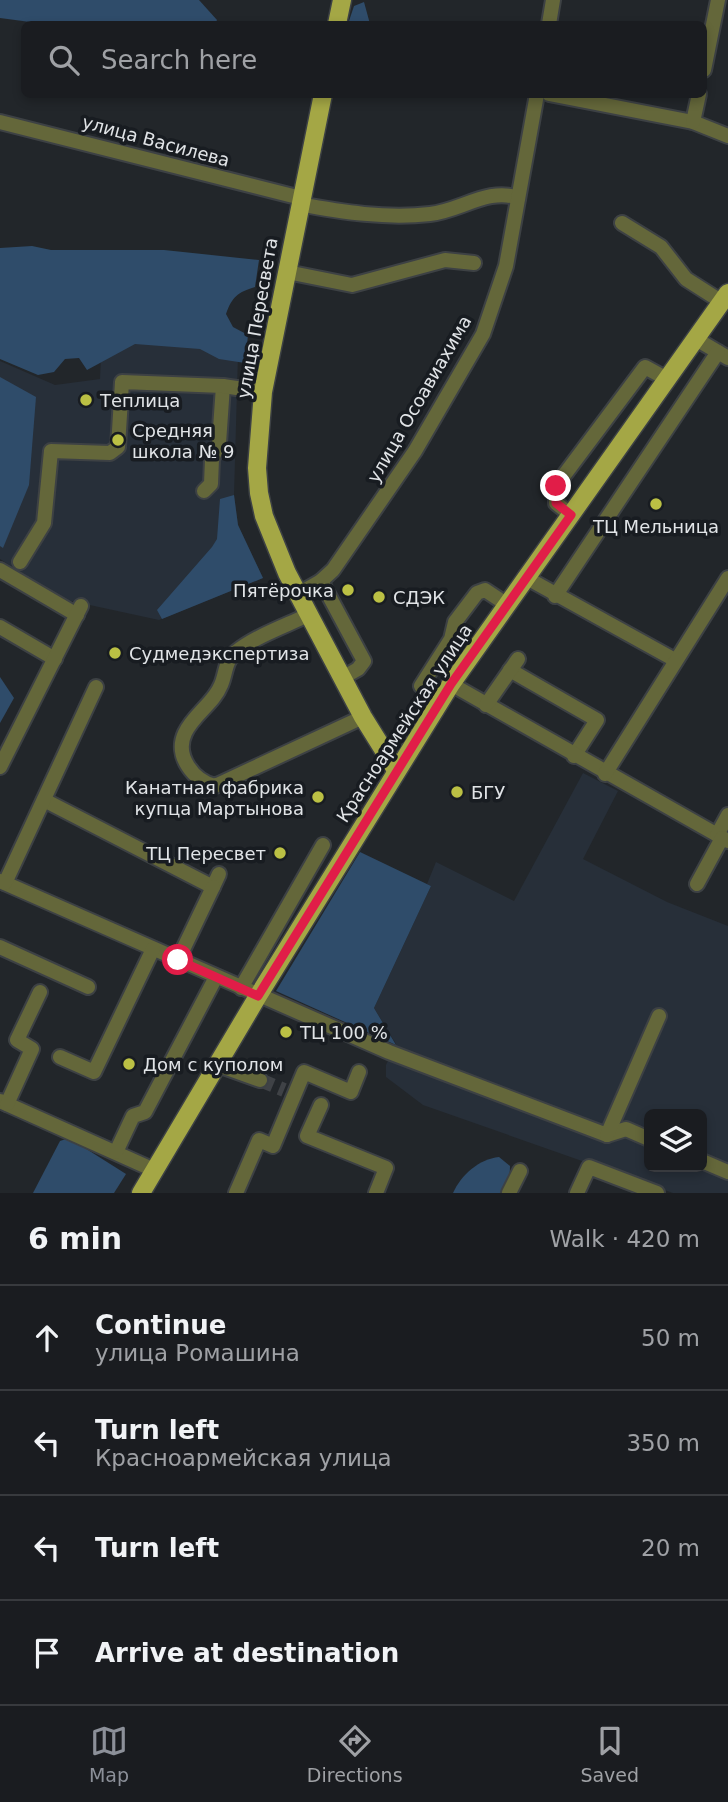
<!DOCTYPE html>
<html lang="en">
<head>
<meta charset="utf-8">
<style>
	body { margin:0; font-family:"DejaVu Sans",sans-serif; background:#27292d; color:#f1f3f6 }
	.controls { position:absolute; right:21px; bottom:21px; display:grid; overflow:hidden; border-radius:10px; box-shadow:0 4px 10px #0003 }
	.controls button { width:63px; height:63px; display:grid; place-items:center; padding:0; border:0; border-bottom:2px solid #383a3e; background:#1a1c20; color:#f1f3f6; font:35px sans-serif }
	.stop { position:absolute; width:21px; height:21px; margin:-16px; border:5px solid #e11d48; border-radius:50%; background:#fff }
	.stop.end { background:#e11d48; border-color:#fff; box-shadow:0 2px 7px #0008 }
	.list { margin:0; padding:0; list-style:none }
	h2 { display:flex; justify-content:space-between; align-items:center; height:91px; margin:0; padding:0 28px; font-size:30px }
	h2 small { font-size:23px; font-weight:400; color:#9fa1a5 }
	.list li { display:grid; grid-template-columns:46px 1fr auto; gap:21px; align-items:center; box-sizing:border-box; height:105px; padding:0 28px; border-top:2px solid #383a3e }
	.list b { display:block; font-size:26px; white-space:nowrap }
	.list p { margin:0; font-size:23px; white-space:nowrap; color:#9fa1a5 }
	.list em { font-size:23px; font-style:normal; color:#9fa1a5 }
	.icon { flex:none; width:38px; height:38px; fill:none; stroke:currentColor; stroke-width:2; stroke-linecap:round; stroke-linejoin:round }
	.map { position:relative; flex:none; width:728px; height:1193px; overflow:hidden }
	.search { position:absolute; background:#1a1c20; box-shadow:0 4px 10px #0003; left:21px; right:21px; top:21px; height:77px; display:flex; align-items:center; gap:18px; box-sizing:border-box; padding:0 24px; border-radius:10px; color:#9fa1a5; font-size:26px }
	.sheet { height:511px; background:#1a1c20 }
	nav { display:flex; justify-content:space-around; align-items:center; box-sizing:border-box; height:98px; border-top:2px solid #383a3e; background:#1a1c20; font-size:19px; color:#9fa1a5 }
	nav a { display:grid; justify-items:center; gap:4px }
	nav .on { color:#8c9099 }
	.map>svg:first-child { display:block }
</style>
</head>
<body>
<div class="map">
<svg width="728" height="1193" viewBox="0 0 728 1193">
	<rect width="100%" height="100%" fill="#22262a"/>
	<g fill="#272f39" fill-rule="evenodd">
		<polygon points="135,342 226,349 238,355 234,495 238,525 263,578 159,620 62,599 0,559 0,361 55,385 100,379 101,358"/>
		<path d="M583 773 618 791 583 859 667 902 728 926V1193H673L423 1105 386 1077V1065L396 1044 374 1008 431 886 427 884 436 862 514 901ZM649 1114H702V1167H649Z"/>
	</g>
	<g fill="#2f4c6a">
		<polygon points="0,0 199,0 217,20 215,24 45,24 0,18"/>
		<polygon points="364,2 370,24 348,24 354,6"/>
		<path d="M32 246 51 250H164L259 260 255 287C238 292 232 297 226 314L233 327 248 335 245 363 219 359 200 349 135 344 87 370 79 358 65 359 54 372 38 375 0 359V248Z"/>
		<polygon points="0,377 36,397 29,485 3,548 0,546"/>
		<polygon points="234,495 238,525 263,578 162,619 157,610 212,547 217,539 220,499"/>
		<polygon points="0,677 14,698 0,723"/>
		<polygon points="360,852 431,886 374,1008 396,1045 276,991"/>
		<polygon points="69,1138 126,1174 114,1193 33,1193 60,1141"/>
		<path d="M499 1157 510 1166 509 1193H453C461 1175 479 1159 499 1157Z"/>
	</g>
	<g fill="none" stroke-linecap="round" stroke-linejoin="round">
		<polyline stroke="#3f4246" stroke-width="14" stroke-dasharray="14 7" stroke-linecap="butt" points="260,1080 284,1090"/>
		<g stroke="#3d4144" stroke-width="18">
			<g id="minor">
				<polyline points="549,24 553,0"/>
				<polyline points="704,70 718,0"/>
				<polyline points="549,94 693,122 728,136"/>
				<polyline points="0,122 301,198"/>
				<polyline points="693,122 699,94"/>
				<path d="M299 204C342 212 386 219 430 214 460 211 489 187 518 198"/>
				<polyline points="622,223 661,247 686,279 722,302"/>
				<polyline points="287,272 352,285 445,260 474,263"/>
				<polyline points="696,339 728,358"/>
				<polyline points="204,491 211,484 212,459 219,443 223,386"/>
				<polyline points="571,515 556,503 556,486 645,367 667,379"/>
				<polyline points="20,562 44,523 51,451 110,453 118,447 122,382 223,386 263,392"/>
				<polyline points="0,570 77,615"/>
				<polyline points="525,577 675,660"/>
				<polyline points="321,581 364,661 358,669 342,678"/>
				<polyline points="298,594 321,581 333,570 415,451 483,334 506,266 537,94"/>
				<polyline points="555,596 718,352"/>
				<path d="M308 615C285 626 256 636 236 652 225 660 226 674 221 685 214 703 193 715 185 733 174 756 194 781 215 786L363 717"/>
				<polyline points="0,627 55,659"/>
				<polyline points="510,670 597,720 574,756"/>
				<polyline points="451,684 728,841"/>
				<polyline points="421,686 451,639 455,622 477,593 485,590 506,604"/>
				<polyline points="486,705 518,659"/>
				<polyline points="0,767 81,606"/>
				<polyline points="605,774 728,578"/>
				<polyline points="44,800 213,887 219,874"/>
				<polyline points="717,835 728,815"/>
				<polyline points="0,881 389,1052 607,1135 626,1129 649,1139"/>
				<polyline points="5,883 96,687"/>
				<polyline points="697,884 722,838"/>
				<polyline points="0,947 88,987"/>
				<polyline points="178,960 213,887"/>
				<polyline points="241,988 323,845"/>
				<polyline points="60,1057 94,1072 153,949"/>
				<polyline points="218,1065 260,1080"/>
				<polyline points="0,1101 154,1170"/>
				<polyline points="7,1104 32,1049 17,1040 40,992"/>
				<polyline points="321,1105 307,1136 386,1168 376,1193"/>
				<polyline points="607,1135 659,1016"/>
				<polyline points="116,1152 133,1116 145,1112 216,977"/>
				<polyline points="702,1161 728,1172"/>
				<polyline points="236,1193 259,1140 273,1146 304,1072 351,1092 359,1072"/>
				<polyline points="509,1193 520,1171"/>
				<polyline points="577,1193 589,1167 657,1193"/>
			</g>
		</g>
		<g stroke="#3d4144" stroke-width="21">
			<g id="major">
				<polyline points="337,24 342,0"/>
				<polyline points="323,94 263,392 257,468 259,493 264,516 287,573 363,717 396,770"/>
				<polyline points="141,1193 258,996 451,684 728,293"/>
			</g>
		</g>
		<use href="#minor" stroke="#64673a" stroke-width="14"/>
		<use href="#major" stroke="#a4a745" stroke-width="18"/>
	</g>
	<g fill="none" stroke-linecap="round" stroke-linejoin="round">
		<polyline stroke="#e11d48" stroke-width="9" points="178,960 258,996 451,684 571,515 556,503 556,486"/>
	</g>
	<g fill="#bbc044" stroke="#181c21" stroke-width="2.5">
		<circle cx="86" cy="400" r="7"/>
		<circle cx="118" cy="440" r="7"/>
		<circle cx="656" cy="504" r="7"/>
		<circle cx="348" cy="590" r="7"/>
		<circle cx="379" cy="597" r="7"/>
		<circle cx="115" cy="653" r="7"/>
		<circle cx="457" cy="792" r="7"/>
		<circle cx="318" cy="797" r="7"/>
		<circle cx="280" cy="853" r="7"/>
		<circle cx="286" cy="1032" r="7"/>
		<circle cx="129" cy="1064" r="7"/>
	</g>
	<g text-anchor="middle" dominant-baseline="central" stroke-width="7" stroke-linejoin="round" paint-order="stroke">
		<g font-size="18" fill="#e1e4e7" stroke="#181c21">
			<text transform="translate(156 141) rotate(15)">улица Василева</text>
			<text transform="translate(257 318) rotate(-80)">улица Пересвета</text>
			<text transform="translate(419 399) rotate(-60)">улица Осоавиахима</text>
			<text transform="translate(404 723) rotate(-57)">Красноармейская улица</text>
		</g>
		<g font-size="18" fill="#e1e4e7" stroke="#181c21" text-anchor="start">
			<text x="100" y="400">Теплица</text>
			<text x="132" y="430">Средняя<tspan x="132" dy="21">школа № 9</tspan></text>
			<text x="656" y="526" text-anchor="middle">ТЦ Мельница</text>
			<text x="334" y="590" text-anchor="end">Пятёрочка</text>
			<text x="393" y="597">СДЭК</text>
			<text x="129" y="653">Судмедэкспертиза</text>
			<text x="304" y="787" text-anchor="end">Канатная фабрика<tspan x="304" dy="21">купца Мартынова</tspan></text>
			<text x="471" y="792">БГУ</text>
			<text x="266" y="853" text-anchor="end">ТЦ Пересвет</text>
			<text x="300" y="1032">ТЦ 100 %</text>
			<text x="143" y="1064">Дом с куполом</text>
		</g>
	</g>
</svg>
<div class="controls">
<button><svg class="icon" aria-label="layers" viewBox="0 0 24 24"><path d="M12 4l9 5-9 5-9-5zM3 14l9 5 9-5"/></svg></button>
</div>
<div class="stop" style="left:178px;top:960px"></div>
<div class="stop end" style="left:556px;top:486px"></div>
<div class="search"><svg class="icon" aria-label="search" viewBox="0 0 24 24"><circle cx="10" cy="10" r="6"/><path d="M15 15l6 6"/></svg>Search here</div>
</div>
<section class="sheet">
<h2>6 min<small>Walk · 420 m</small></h2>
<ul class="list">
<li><svg class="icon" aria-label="ahead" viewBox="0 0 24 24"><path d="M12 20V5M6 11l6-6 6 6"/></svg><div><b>Continue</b><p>улица Ромашина</p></div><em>50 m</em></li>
<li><svg class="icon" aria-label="left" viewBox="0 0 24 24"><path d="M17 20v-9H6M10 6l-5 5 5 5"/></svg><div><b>Turn left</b><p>Красноармейская улица</p></div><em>350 m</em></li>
<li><svg class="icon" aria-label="left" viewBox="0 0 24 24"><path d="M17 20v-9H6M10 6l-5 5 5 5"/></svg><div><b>Turn left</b></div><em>20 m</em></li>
<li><svg class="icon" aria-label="arrive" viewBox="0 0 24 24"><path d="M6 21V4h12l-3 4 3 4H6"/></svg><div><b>Arrive at destination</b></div></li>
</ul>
</section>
<nav>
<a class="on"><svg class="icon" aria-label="map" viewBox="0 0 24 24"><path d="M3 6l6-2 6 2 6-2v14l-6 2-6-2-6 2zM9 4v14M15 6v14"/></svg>Map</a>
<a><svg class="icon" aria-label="directions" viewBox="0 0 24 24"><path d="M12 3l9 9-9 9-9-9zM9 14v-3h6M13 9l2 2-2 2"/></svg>Directions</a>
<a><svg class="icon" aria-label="saved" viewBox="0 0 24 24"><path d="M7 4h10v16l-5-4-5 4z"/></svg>Saved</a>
</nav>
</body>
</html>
